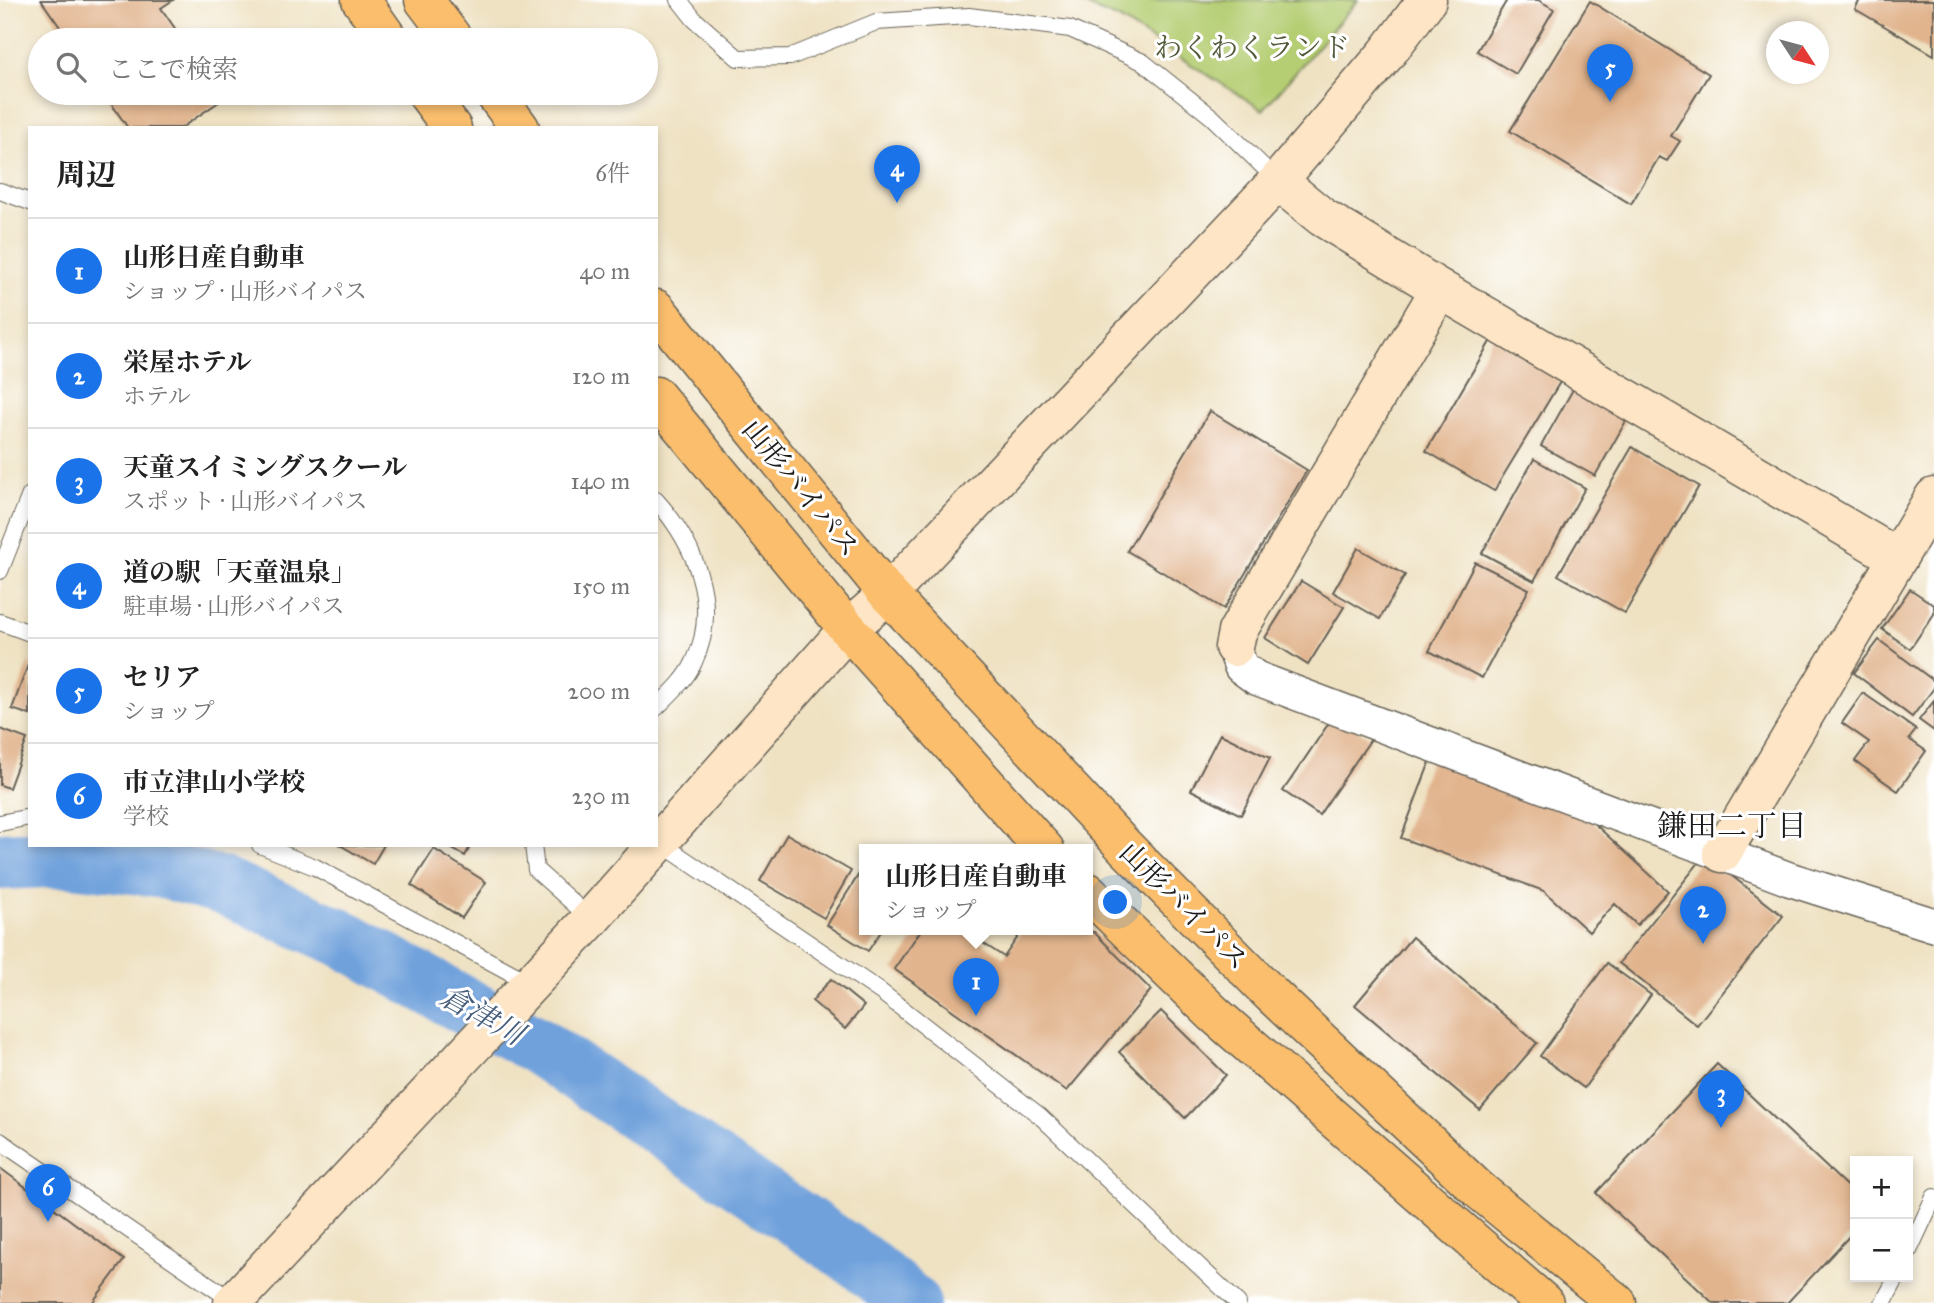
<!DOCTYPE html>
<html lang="ja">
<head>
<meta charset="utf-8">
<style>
	body { margin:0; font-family:"IM FELL Great Primer","Noto Serif JP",serif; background:#f6f6f6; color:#222 }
	.controls { position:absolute; right:21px; bottom:21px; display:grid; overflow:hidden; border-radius:0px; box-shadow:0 4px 10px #0003 }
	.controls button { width:63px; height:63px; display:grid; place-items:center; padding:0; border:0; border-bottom:2px solid #e0e0e0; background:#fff; color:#222; font:35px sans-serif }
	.compass { position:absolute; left:1766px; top:21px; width:63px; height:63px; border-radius:50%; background:#fff; box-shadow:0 4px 10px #0003; rotate:126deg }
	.you { position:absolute; left:1116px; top:903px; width:24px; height:24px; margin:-18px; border:5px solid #fff; border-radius:50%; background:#1a73e8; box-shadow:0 0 0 10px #1a73e833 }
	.badge { display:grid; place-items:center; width:46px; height:46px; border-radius:50%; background:#1a73e8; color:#fff; font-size:23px; font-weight:700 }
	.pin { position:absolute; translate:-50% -58px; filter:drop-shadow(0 2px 4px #0008) }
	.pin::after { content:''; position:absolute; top:37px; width:24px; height:21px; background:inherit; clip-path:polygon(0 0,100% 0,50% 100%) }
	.popup { position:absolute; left:859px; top:844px; width:234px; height:91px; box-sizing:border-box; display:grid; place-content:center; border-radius:0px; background:#fff; filter:drop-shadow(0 2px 5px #0005); font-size:23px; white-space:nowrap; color:#767676 }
	.popup b { font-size:26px; color:#222 }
	.popup::after { content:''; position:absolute; left:50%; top:100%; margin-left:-14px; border:14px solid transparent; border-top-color:#fff }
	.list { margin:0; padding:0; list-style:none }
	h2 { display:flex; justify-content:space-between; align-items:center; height:91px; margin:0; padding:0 28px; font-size:30px }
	h2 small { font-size:23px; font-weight:400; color:#767676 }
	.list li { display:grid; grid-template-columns:46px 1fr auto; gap:21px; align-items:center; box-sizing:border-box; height:105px; padding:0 28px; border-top:2px solid #e0e0e0 }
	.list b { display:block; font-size:26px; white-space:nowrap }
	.list p { margin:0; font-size:23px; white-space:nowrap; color:#767676 }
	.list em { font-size:23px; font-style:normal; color:#767676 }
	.icon { flex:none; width:38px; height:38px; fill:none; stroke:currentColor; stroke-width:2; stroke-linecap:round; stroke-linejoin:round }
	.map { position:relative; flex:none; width:1934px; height:1303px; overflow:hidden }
	.search { position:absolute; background:#fff; box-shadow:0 4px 10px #0003; left:28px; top:28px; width:630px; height:77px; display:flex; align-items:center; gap:18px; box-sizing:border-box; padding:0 24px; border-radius:38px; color:#767676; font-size:26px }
	.panel { position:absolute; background:#fff; box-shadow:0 4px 10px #0003; left:28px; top:126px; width:630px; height:721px; border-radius:0px }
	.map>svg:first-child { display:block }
</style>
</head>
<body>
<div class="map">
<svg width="1934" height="1303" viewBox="0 0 1934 1303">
	<rect width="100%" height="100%" fill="#fff"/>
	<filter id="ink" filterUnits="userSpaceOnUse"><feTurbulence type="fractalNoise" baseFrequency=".0143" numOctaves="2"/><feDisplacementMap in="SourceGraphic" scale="14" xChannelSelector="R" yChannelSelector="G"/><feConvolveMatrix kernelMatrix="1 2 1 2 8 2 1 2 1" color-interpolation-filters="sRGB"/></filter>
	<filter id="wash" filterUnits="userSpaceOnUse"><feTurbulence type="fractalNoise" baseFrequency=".00686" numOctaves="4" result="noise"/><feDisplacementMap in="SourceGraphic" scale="28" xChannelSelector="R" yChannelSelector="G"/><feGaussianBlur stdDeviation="1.57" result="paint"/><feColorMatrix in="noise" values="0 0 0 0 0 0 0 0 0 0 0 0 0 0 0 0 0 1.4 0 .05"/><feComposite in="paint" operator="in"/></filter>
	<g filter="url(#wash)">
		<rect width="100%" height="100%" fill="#efe2c3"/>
		<polygon fill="#b5ce73" stroke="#687548" stroke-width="2" points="1073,0 1358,0 1263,110 1119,19"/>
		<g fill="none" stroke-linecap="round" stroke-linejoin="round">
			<polyline stroke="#70a1db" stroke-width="58" points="0,861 70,858 158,868 223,886 344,939 536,1045 799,1220 861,1262 911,1303"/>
		</g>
		<g id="blocks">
			<g fill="#e1b48d">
				<polygon points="41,0 173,0 161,8 183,40 69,40"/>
				<polygon points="1507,0 1538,0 1554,9 1516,74 1477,51"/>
				<polygon points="1860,0 1934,0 1934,55 1855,9"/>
				<polygon points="1590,1 1709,74 1671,136 1680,141 1667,161 1659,157 1631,204 1510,131"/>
				<polygon points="104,93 219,93 223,99 181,128 128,128"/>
				<polygon points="1494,335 1563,377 1494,491 1426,451"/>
				<polygon points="1576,384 1630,414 1595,476 1541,446"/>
				<polygon points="1210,411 1307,470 1224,609 1127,551"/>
				<polygon points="1632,447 1699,486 1625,613 1558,575"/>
				<polygon points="1534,459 1585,488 1534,581 1482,553"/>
				<polygon points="1358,548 1405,575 1380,619 1333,592"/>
				<polygon points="1475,562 1529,589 1482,678 1429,651"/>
				<polygon points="1301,581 1344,607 1308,665 1265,638"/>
				<polygon points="1910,589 1934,605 1934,614 1910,649 1882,629"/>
				<polygon points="1879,640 1934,681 1934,688 1912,717 1854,673"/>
				<polygon points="29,662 30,662 30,715 12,709"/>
				<polygon points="1863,693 1916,730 1909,739 1926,751 1898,791 1855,761 1869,742 1842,723"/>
				<polygon points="1934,701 1934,731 1919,720"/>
				<polygon points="1335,714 1371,739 1319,815 1283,791"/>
				<polygon points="0,729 27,739 9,788 0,785"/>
				<polygon points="1220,734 1270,758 1241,815 1191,790"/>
				<polygon points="1431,759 1586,816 1668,891 1637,925 1615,904 1589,932 1544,891 1401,838"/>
				<polygon points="787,834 851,871 824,918 760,881"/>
				<polygon points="340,845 384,845 373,864"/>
				<polygon points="445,845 471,845 465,856"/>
				<polygon points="434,849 486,882 462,918 411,885"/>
				<polygon points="1705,855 1783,916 1697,1025 1619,963"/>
				<polygon points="859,874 864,878 864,930 882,930 868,951 827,925"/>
				<polygon points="921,930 963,930 1004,957 1020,934 1094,932 1151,990 1067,1091 894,969"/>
				<polygon points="1412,937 1537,1043 1480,1110 1355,1005"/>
				<polygon points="1607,963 1651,995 1584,1088 1540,1056"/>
				<polygon points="831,979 864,1006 845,1029 812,1001"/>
				<polygon points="1161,1011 1226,1075 1185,1118 1119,1052"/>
				<polygon points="1717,1064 1855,1194 1855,1230 1787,1303 1713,1303 1596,1193"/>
				<polygon points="0,1168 124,1260 92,1303 0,1303"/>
			</g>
		</g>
	</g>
	<g filter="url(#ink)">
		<use href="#blocks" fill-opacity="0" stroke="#666156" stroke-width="2"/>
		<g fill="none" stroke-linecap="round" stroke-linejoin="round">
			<g stroke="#666156" stroke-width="18">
				<g id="lane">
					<polyline points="679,0 694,19 738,58 790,57 876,22 969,16 1070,29 1143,62 1212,117 1278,181"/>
					<polyline points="0,191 30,202"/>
					<path d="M656 500C695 544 721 605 694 662 686 680 670 694 656 708"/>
					<polyline points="0,571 30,495"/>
					<polyline points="0,622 30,633"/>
					<polyline points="0,823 30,817"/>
					<polyline points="659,842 881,992 1040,1116 1238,1303"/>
					<polyline points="260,845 315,867 530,983"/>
					<polyline points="533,845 536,870 591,919"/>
					<polyline points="0,1141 234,1302"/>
					<polyline points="1908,1253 1934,1197"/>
					<polyline points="1883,1303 1897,1277"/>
				</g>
			</g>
			<g stroke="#666156" stroke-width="36">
				<polyline id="street" points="1234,647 1241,667 1256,678 1789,879 1934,925"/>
			</g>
			<g stroke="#666156" stroke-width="41">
				<g id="secondary">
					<polyline points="1278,181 1322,217 1440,289 1898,558"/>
					<polyline points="1234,647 1237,632 1440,289"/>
					<polyline points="1722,853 1934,497"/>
					<polyline points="233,1303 591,919 848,629 888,594 1278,181 1387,53 1427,0"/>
				</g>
			</g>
			<g stroke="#666156" stroke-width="41">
				<g id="highway">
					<polyline points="361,0 389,40"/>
					<polyline points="424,0 454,40"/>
					<polyline points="426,93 452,128"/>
					<polyline points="494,93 520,128"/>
					<polyline points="656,309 888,594 1124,846 1271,994 1479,1190 1617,1303"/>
					<polyline points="656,396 848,629 1045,850"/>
					<polyline points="1088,892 1214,1014 1544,1303"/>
				</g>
			</g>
			<use href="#lane" stroke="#fff" stroke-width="16"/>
			<use href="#street" stroke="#fff" stroke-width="33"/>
			<use href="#secondary" stroke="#fde5c5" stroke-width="38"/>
			<use href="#highway" stroke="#fabe6d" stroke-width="38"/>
		</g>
	</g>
	<g text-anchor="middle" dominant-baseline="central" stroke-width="6" stroke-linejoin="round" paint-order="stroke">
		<g font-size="28" fill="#525a3a" stroke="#fff">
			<text x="1252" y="47">わくわくランド</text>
		</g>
		<g font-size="28" fill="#1c1c1c" stroke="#fff">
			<text transform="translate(801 488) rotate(51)">山形バイパス</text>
			<text transform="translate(1184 906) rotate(45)">山形バイパス</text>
		</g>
		<g font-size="30" fill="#1c1c1c" stroke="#fff">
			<text x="1732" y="826">鎌田二丁目</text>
		</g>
		<g font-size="30" font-style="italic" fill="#465e7c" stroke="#fff">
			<text transform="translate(482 1015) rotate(29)">倉津川</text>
		</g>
	</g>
</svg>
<div class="controls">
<button>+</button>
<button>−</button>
</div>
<svg class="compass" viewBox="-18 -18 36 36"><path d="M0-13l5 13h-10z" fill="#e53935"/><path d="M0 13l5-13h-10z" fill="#767676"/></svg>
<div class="you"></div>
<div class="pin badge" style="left:976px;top:1016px">1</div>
<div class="popup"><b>山形日産自動車</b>ショップ</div>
<div class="pin badge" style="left:1703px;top:944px">2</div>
<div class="pin badge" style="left:1721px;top:1128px">3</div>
<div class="pin badge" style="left:897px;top:203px">4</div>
<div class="pin badge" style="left:1610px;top:102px">5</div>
<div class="pin badge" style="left:48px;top:1222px">6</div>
<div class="search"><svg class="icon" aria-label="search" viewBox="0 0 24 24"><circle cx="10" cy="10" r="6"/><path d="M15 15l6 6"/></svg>ここで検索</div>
<section class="panel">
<h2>周辺<small>6件</small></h2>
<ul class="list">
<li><span class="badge">1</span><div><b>山形日産自動車</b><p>ショップ · 山形バイパス</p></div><em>40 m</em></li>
<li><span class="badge">2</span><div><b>栄屋ホテル</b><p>ホテル</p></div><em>120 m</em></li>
<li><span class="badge">3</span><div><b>天童スイミングスクール</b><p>スポット · 山形バイパス</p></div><em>140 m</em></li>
<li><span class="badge">4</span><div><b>道の駅「天童温泉」</b><p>駐車場 · 山形バイパス</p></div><em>150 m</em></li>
<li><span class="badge">5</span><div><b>セリア</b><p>ショップ</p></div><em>200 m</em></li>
<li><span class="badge">6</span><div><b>市立津山小学校</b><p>学校</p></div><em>230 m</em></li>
</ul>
</section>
</div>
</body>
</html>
